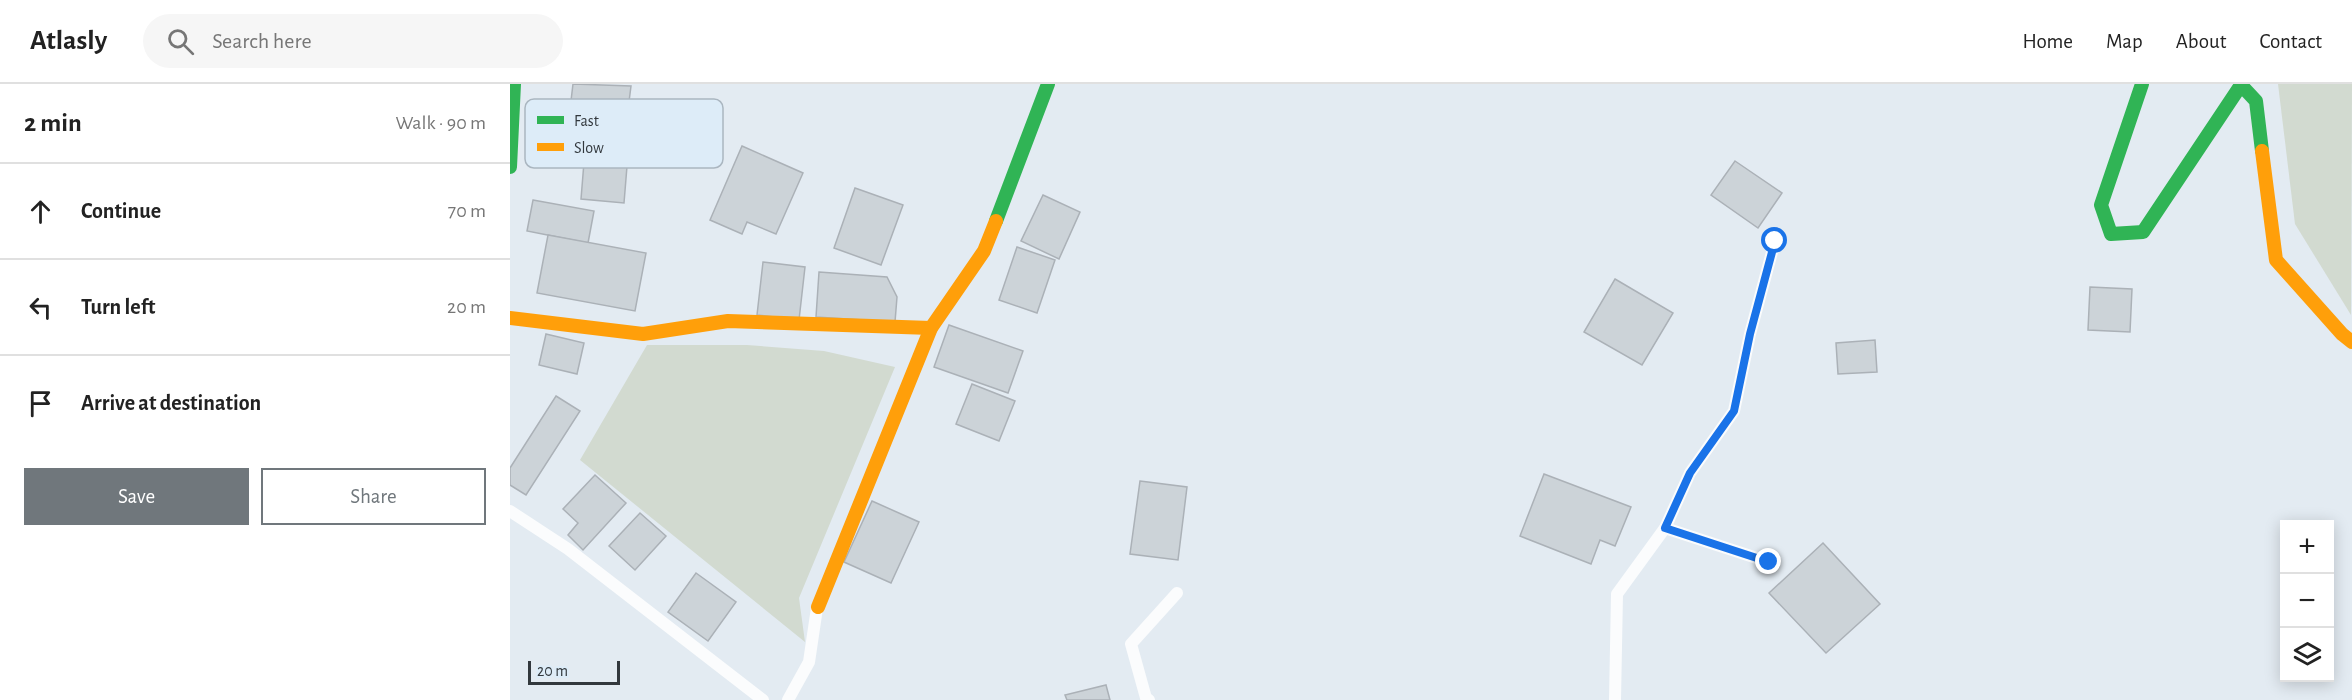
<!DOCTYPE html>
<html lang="en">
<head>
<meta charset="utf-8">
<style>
	body { margin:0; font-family:"Alegreya Sans",sans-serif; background:#f6f6f6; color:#222 }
	.controls { position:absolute; right:18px; bottom:18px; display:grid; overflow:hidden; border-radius:0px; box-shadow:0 3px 15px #0003 }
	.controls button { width:54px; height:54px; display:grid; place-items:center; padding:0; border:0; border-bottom:2px solid #e0e0e0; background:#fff; color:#222; font:30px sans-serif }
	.scale { position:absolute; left:18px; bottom:15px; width:92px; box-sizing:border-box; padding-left:6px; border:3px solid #32383d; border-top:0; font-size:16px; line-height:21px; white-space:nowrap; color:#32383d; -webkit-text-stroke:4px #ddecf8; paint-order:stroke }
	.stop { position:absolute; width:18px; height:18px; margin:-14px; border:4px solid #1a73e8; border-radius:50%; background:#fff }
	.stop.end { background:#1a73e8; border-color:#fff; box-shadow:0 2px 6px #0008 }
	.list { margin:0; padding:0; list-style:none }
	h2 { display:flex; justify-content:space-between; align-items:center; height:78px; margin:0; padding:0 24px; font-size:26px }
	h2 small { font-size:20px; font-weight:400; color:#767676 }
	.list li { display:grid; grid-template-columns:39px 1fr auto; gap:18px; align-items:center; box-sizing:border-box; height:96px; padding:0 24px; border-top:2px solid #e0e0e0 }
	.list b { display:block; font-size:22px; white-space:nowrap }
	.list em { font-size:20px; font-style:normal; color:#767676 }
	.actions { display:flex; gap:12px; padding:18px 24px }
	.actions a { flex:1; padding:14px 0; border:2px solid #70777c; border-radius:0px; text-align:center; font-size:21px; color:#70777c }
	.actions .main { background:#70777c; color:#fff }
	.icon { flex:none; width:33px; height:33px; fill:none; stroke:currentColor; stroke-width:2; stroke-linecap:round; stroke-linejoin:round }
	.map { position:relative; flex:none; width:1842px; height:616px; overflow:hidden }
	header { display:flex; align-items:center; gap:36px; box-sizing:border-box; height:84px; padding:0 30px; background:#fff; border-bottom:2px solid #e0e0e0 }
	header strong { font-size:28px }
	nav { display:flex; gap:33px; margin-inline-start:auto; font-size:21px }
	.search { width:420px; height:54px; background:#f6f6f6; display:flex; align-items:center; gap:15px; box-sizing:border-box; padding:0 21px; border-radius:33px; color:#767676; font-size:22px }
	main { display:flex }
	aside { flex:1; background:#fff }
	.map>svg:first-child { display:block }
</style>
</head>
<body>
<header>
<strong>Atlasly</strong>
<div class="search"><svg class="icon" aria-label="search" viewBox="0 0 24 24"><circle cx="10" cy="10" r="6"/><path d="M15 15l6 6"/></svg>Search here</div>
<nav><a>Home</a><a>Map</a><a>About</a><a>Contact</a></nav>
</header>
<main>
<aside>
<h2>2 min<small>Walk · 90 m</small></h2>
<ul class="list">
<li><svg class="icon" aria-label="ahead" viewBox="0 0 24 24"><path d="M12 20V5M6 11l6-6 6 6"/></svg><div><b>Continue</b></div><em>70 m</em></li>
<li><svg class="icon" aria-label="left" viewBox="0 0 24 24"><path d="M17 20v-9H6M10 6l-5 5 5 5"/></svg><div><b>Turn left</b></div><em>20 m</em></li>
<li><svg class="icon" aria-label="arrive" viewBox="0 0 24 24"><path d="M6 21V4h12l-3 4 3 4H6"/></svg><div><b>Arrive at destination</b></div></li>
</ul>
<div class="actions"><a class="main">Save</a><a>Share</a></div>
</aside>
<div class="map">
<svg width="1842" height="616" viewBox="0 0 1842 616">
	<rect width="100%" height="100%" fill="#e3ebf2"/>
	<g fill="#d2dad0">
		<polygon points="1768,0 1842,0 1841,231 1785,140"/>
		<polygon points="137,261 237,261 314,267 385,283 289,514 295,558 70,376"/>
	</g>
	<g fill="#ccd3d8" stroke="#abb1b7" stroke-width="1.5">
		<polygon points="63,0 121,2 115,49 58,42"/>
		<polygon points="232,62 293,89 266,150 237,138 232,150 200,136"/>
		<polygon points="75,66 118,70 114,119 71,115"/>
		<polygon points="1225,77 1272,109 1248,144 1201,111"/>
		<polygon points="345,104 393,121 371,181 324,164"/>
		<polygon points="533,111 570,128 549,175 511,157"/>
		<polygon points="23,116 84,127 78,159 17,147"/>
		<polygon points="38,151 136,169 125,227 27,209"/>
		<polygon points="507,163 545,176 527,229 489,216"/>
		<polygon points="253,178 295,183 289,236 247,231"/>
		<polygon points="309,188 377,193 387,213 385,238 306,233"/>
		<polygon points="1105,195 1163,229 1132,281 1074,248"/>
		<polygon points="1580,203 1622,205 1620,248 1578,246"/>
		<polygon points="439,241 513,267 498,309 424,283"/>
		<polygon points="36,250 74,259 67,290 29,281"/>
		<polygon points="1365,256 1367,288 1328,290 1326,259"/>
		<polygon points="462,300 505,317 489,357 446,340"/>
		<polygon points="46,312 70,327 16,411 0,401 0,384"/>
		<polygon points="1034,390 1121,423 1105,462 1090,456 1081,480 1010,452"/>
		<polygon points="85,391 116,419 73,466 58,451 68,439 53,425"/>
		<polygon points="630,397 677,403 668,476 620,470"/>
		<polygon points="362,417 409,438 381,499 334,478"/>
		<polygon points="130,429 156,452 125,486 99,462"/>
		<polygon points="1313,459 1370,520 1316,569 1259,509"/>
		<polygon points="186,489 226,518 198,557 158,528"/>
		<polygon points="596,601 600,616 557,616 555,611"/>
	</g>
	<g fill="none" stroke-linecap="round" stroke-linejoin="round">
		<g stroke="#fbfcfd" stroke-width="12">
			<polyline points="0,427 58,465 253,616"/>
			<polyline points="1155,444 1259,478"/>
			<polyline points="278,616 299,578 307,524"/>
			<polyline points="639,616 636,614 621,560 667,509"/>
			<polyline points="1105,616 1107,510 1155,444 1180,389 1224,327 1240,250 1265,157"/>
		</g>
		<g stroke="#30b455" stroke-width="14">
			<polyline points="1632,0 1591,121 1601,150 1633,148 1731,1 1746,17 1752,67"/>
			<polyline points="0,83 4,0"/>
			<polyline points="486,137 538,0"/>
		</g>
		<g stroke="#ff9f0a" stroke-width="14">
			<polyline points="1752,67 1766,176 1832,250 1842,258"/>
			<polyline points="0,234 133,250 218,237 421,244"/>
			<polyline points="308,523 421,244 474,167 486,137"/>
		</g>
	</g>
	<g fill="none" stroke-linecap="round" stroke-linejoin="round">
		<polyline stroke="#1a73e8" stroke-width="8" points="1259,478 1155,444 1180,389 1224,327 1240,250 1265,157"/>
	</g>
	<rect x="15" y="15" width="198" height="69" rx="9" fill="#ddecf8" stroke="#aab6c0" stroke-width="1.5"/>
	<rect x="27" y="32" width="27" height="8" fill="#30b455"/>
	<rect x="27" y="59" width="27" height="8" fill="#ff9f0a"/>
	<g font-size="16" fill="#32383d">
		<text x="64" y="42">Fast</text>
		<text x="64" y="69">Slow</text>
	</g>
</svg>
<div class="controls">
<button>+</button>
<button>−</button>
<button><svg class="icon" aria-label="layers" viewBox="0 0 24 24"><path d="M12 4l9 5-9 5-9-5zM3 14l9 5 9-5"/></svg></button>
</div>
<div class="scale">20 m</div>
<div class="stop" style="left:1265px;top:157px"></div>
<div class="stop end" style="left:1259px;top:478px"></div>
</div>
</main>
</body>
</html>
